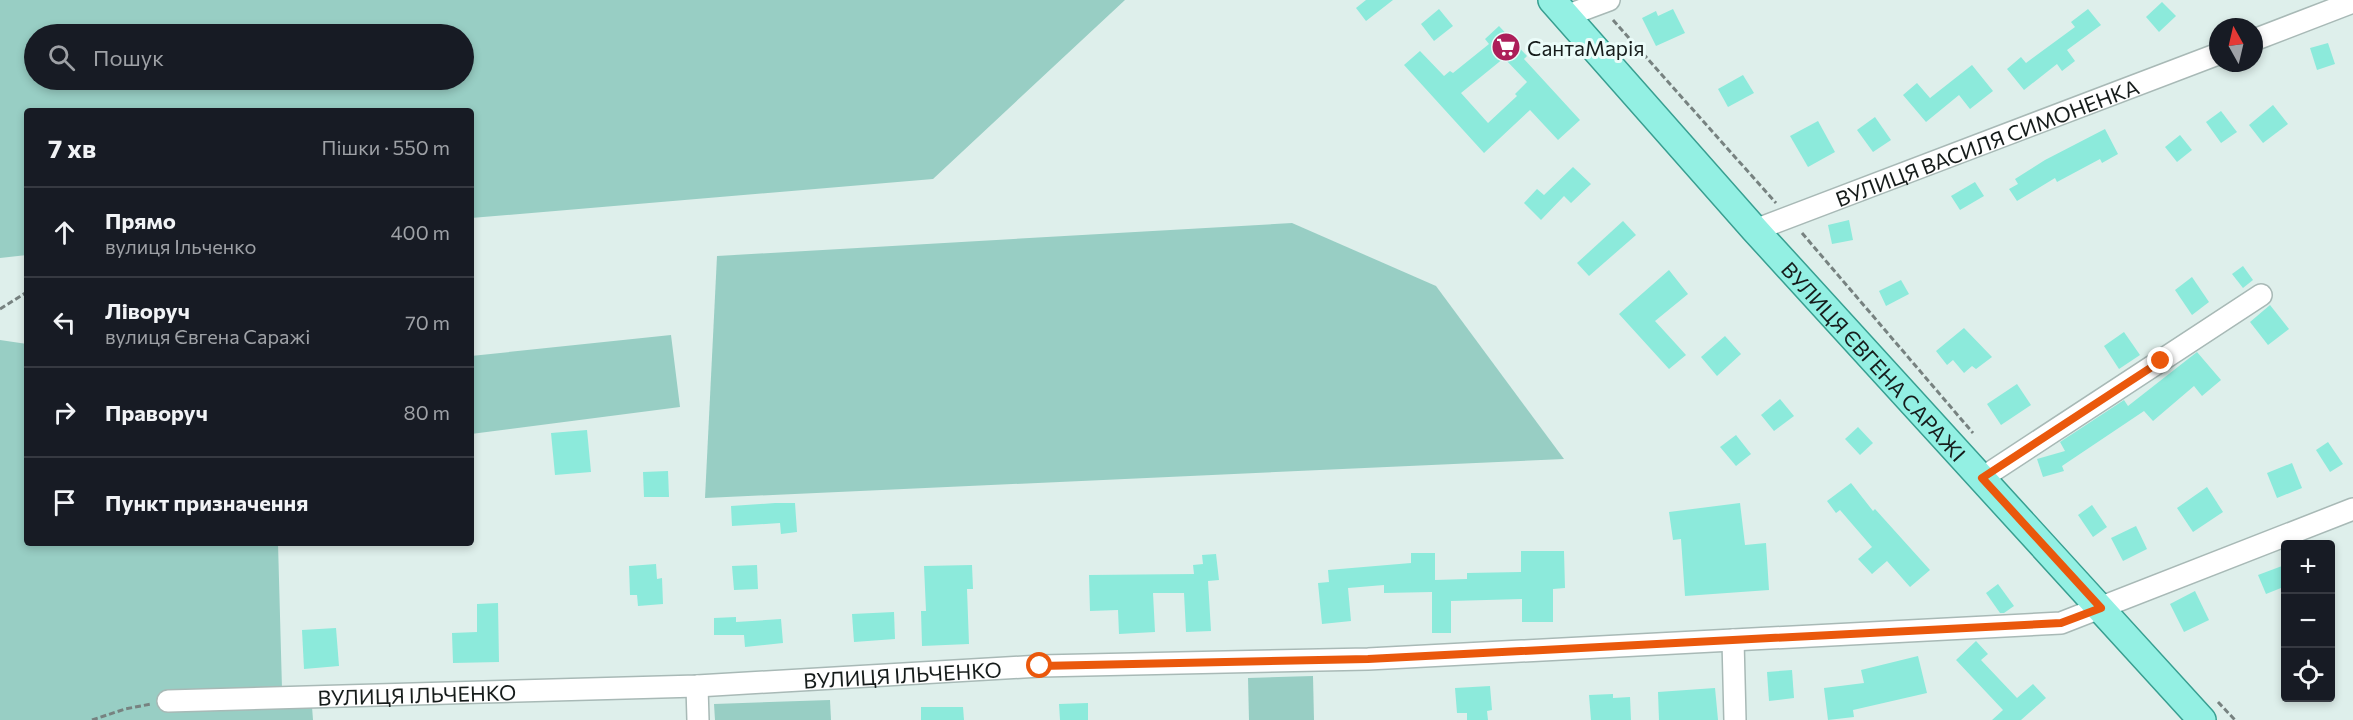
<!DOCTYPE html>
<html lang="uk">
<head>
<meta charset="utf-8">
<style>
	body { margin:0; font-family:Commissioner,sans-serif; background:#20242c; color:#f1f3f6 }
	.controls { position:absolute; right:18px; bottom:18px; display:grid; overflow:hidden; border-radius:6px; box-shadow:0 3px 9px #0003 }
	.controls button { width:54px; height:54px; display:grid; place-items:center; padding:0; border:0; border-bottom:2px solid #363941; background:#171b24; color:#f1f3f6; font:30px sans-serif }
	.compass { position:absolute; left:2209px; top:18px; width:54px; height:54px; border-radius:50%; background:#171b24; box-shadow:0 3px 9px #0003; rotate:352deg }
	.stop { position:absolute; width:18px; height:18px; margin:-14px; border:4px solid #ea580c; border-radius:50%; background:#fff }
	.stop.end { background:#ea580c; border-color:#fff; box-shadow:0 2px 6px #0008 }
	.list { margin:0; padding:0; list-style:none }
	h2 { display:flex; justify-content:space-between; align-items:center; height:78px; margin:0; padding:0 24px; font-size:26px }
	h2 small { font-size:20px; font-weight:400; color:#9ea1a6 }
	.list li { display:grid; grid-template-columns:39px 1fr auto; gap:18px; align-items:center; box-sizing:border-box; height:90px; padding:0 24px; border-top:2px solid #363941 }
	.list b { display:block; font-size:22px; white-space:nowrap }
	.list p { margin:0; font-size:20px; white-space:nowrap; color:#9ea1a6 }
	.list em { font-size:20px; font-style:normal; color:#9ea1a6 }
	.icon { flex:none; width:33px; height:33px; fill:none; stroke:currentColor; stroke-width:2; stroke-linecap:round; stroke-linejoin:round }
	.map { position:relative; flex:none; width:2353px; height:720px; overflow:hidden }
	.search { position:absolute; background:#171b24; box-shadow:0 3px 9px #0003; left:24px; top:24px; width:450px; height:66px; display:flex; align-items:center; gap:15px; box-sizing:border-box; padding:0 21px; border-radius:33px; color:#9ea1a6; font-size:22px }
	.panel { position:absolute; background:#171b24; box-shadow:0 3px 9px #0003; left:24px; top:108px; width:450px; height:438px; border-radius:6px }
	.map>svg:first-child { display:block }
</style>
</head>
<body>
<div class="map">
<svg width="2353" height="720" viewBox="0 0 2353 720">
	<rect width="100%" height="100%" fill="#deefeb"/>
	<g fill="#98cec4" fill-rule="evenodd">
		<path d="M0 0H1125L933 179 471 218V111H27V255L0 258ZM464 34V80H34V34Z"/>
		<polygon points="1292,223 1436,286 1564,459 705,498 717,256"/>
		<polygon points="671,335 680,407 471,434 471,356"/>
		<polygon points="0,340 27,344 27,543 278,543 282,689 311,693 313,720 0,720"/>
		<polygon points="1313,676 1314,720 1249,720 1248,678"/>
		<polygon points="830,700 831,720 715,720 714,704"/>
	</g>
	<g fill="#8ceadb" fill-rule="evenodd">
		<polygon points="1366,0 1393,0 1366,21 1356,8"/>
		<polygon points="2162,2 2176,16 2159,32 2146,17"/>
		<polygon points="1439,9 1453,26 1434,41 1421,24"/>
		<polygon points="1673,9 1685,33 1656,46 1642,18 1656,11 1658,16"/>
		<polygon points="2088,9 2101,25 2067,50 2075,61 2062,71 2057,64 2024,90 2007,69 2021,57 2026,63 2075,27 2071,22"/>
		<path d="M1499 26 1527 56 1524 59 1580 120 1558 140 1530 110 1484 153 1404 65 1420 51 1444 76 1450 71 1453 73 1489 44 1485 39ZM1504 58 1527 82 1515 94 1517 96 1488 123 1461 93Z"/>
		<polygon points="2328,43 2335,64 2317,70 2310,48"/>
		<polygon points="1972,65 1993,91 1970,109 1959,95 1926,122 1903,95 1917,83 1930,98"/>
		<polygon points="1743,75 1754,93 1728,107 1718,89"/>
		<polygon points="2273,105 2288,124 2263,143 2249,125"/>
		<polygon points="2221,111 2237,132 2221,143 2206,122"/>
		<polygon points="1875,117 1891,140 1873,152 1857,130"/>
		<polygon points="1818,121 1835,152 1808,167 1790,136"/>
		<polygon points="2105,129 2118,154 2102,163 2100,159 2057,182 2055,178 2017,201 2009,189 2018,184 2015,179 2045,160"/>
		<polygon points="2180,135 2192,150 2177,162 2165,147"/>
		<polygon points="1573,167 1591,184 1571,203 1564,196 1541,220 1524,203 1537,189 1544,195"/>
		<polygon points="1975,182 1984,196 1960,210 1951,196"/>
		<polygon points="1849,220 1853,240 1832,244 1828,225"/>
		<polygon points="1623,221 1636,235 1589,276 1577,263"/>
		<polygon points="2243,266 2253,280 2243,288 2232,274"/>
		<polygon points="1669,270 1688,294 1655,321 1686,355 1669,369 1619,314"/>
		<polygon points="2192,277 2209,302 2192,315 2175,290"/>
		<polygon points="1901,280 1909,294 1886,306 1879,291"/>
		<polygon points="2270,305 2289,329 2268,345 2250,322"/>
		<polygon points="1964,328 1992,357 1976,369 1972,366 1964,373 1953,360 1947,365 1936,351"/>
		<polygon points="2124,332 2140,355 2119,369 2104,346"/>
		<polygon points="1725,336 1741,354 1717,376 1701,357"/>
		<polygon points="2197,352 2221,380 2202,396 2194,386 2153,421 2144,411 2062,466 2064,471 2043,477 2037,459 2065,451 2060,442 2124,400 2128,406"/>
		<polygon points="2017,384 2031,405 2001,425 1987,404"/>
		<polygon points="1780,399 1794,416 1774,431 1761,415"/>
		<polygon points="1858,427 1873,443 1860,455 1845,439"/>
		<polygon points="587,430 591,472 555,475 551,433"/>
		<polygon points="1736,435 1751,454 1736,466 1720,447"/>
		<polygon points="2328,442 2343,464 2330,472 2316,450"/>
		<polygon points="2292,463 2302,488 2277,498 2267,473"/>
		<polygon points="668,471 669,497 644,497 643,472"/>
		<polygon points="1851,483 1873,511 1875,509 1930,570 1910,587 1887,561 1872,574 1858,559 1872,547 1840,510 1836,513 1827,501"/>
		<polygon points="2207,487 2223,512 2193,532 2177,508"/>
		<polygon points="775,503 795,503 797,532 781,534 780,523 732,526 731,506"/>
		<polygon points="1740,503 1745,545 1766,543 1769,590 1685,596 1681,539 1673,540 1669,512"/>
		<polygon points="2092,505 2107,527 2093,537 2078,515"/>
		<polygon points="2136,526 2147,549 2123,561 2111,538"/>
		<polygon points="1521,551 1564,551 1565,588 1553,589 1553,622 1522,622 1522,599 1451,601 1451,633 1432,633 1432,592 1384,593 1384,585 1348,588 1351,621 1322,624 1318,583 1329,582 1328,570 1411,563 1411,553 1435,553 1435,580 1467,579 1467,573 1521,572"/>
		<polygon points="1216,554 1219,580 1208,581 1211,631 1186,632 1184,593 1153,593 1155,632 1119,634 1118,610 1090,611 1089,575 1194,574 1193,565 1203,564 1202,555"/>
		<polygon points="656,564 657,579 662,578 663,604 638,606 637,595 630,595 629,566"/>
		<polygon points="757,565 758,589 734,590 732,566"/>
		<polygon points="972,565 973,589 967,589 969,644 922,646 921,611 926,611 924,566"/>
		<polygon points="2282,566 2286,586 2266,594 2258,575"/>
		<polygon points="1998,584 2014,606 2004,613 2000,613 1986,593"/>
		<polygon points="2195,591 2209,620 2184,632 2170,604"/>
		<polygon points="498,603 499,662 453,663 452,633 477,632 477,604"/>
		<polygon points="894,612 895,639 854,642 852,614"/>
		<polygon points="736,617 736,622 781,619 783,643 745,647 744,635 714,635 714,618"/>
		<polygon points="336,628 339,666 304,669 302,630"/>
		<polygon points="1976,641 1988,654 1981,660 2017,698 2033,684 2046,698 2021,720 1992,720 2003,710 1956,660"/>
		<polygon points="1918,656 1927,693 1853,710 1854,717 1828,720 1824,688 1864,683 1861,670"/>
		<polygon points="1792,670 1794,698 1769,701 1767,672"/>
		<polygon points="1490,686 1492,710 1487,711 1488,720 1467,720 1467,713 1457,713 1455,688"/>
		<polygon points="1715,688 1718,720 1659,720 1658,692"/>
		<polygon points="1613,694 1613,698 1630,697 1631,720 1591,720 1589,695"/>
		<polygon points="1088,703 1088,720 1060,720 1059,704"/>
		<polygon points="921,707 963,707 964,720 921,720"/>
	</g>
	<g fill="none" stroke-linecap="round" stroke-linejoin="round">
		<g stroke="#a8b9b6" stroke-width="24">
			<g id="minor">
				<polyline points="1566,16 1609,0"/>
				<polyline points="2254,40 2353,2"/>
				<path id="s1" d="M1755 230 2218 54"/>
				<polyline points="1982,478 2261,295"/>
				<polyline points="1733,640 1735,720"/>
				<polyline points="697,686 698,720"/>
				<path id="s2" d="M168 701 697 686 1040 666 1368 659 2061 623 2353 509"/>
			</g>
		</g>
		<g stroke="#389f91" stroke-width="30">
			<g id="major">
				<path id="s3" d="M1552 0 1755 230 2202 720"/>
			</g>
		</g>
		<g stroke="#778280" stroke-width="3" stroke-dasharray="6 3" stroke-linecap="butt">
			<polyline points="1613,20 1776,203"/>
			<polyline points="1802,233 1973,433"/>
			<polyline points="0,309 27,292"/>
			<polyline points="2218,702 2235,720"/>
			<polyline points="92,720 125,709 151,704"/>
		</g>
		<use href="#minor" stroke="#fff" stroke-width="21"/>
		<use href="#major" stroke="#93f0e3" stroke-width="27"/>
	</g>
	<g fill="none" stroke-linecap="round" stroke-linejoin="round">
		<polyline stroke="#ea580c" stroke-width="8" points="1040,666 1368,659 2061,623 2101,608 1982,478 2161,361"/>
	</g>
	<defs>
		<g id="supermarket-disc" transform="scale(1.5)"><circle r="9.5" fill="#ac1e59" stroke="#ebfcf9"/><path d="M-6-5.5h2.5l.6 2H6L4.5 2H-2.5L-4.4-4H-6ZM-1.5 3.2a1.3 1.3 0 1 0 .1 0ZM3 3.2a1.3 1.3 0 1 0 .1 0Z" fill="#fff"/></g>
	</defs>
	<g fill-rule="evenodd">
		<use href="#supermarket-disc" x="1506" y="47"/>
	</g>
	<g text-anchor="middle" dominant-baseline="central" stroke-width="6" stroke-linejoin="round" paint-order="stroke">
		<g font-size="21" fill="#161c1b" stroke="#ebfcf9" text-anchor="start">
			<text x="1527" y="47">СантаМарія</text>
		</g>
		<g font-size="21" fill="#161c1b" stroke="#ebfcf9">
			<text stroke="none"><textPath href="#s1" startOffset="248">ВУЛИЦЯ ВАСИЛЯ СИМОНЕНКА</textPath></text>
			<text stroke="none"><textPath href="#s3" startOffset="484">ВУЛИЦЯ ЄВГЕНА САРАЖІ</textPath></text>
			<text stroke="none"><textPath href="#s2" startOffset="735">ВУЛИЦЯ ІЛЬЧЕНКО</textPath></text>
			<text stroke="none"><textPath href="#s2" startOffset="249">ВУЛИЦЯ ІЛЬЧЕНКО</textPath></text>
		</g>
	</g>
</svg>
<div class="controls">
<button>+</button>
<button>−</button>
<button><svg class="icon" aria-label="locate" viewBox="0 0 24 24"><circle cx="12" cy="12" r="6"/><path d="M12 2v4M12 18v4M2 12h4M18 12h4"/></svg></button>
</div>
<svg class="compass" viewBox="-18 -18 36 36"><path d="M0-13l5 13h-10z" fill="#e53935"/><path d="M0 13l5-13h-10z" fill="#9ea1a6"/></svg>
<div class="stop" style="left:1040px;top:666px"></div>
<div class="stop end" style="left:2161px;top:361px"></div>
<div class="search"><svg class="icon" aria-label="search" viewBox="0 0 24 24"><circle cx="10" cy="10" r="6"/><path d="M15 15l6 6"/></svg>Пошук</div>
<section class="panel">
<h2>7 хв<small>Пішки · 550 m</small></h2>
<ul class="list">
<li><svg class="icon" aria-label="ahead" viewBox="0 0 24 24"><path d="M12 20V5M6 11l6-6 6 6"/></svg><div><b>Прямо</b><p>вулиця Ільченко</p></div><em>400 m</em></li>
<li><svg class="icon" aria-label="left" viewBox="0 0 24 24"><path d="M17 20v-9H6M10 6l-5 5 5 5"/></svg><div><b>Ліворуч</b><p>вулиця Євгена Саражі</p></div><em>70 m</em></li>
<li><svg class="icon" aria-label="right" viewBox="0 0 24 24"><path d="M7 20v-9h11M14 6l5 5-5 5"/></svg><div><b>Праворуч</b></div><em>80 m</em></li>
<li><svg class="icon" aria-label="arrive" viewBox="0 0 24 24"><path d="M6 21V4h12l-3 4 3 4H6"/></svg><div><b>Пункт призначення</b></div></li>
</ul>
</section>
</div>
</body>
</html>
